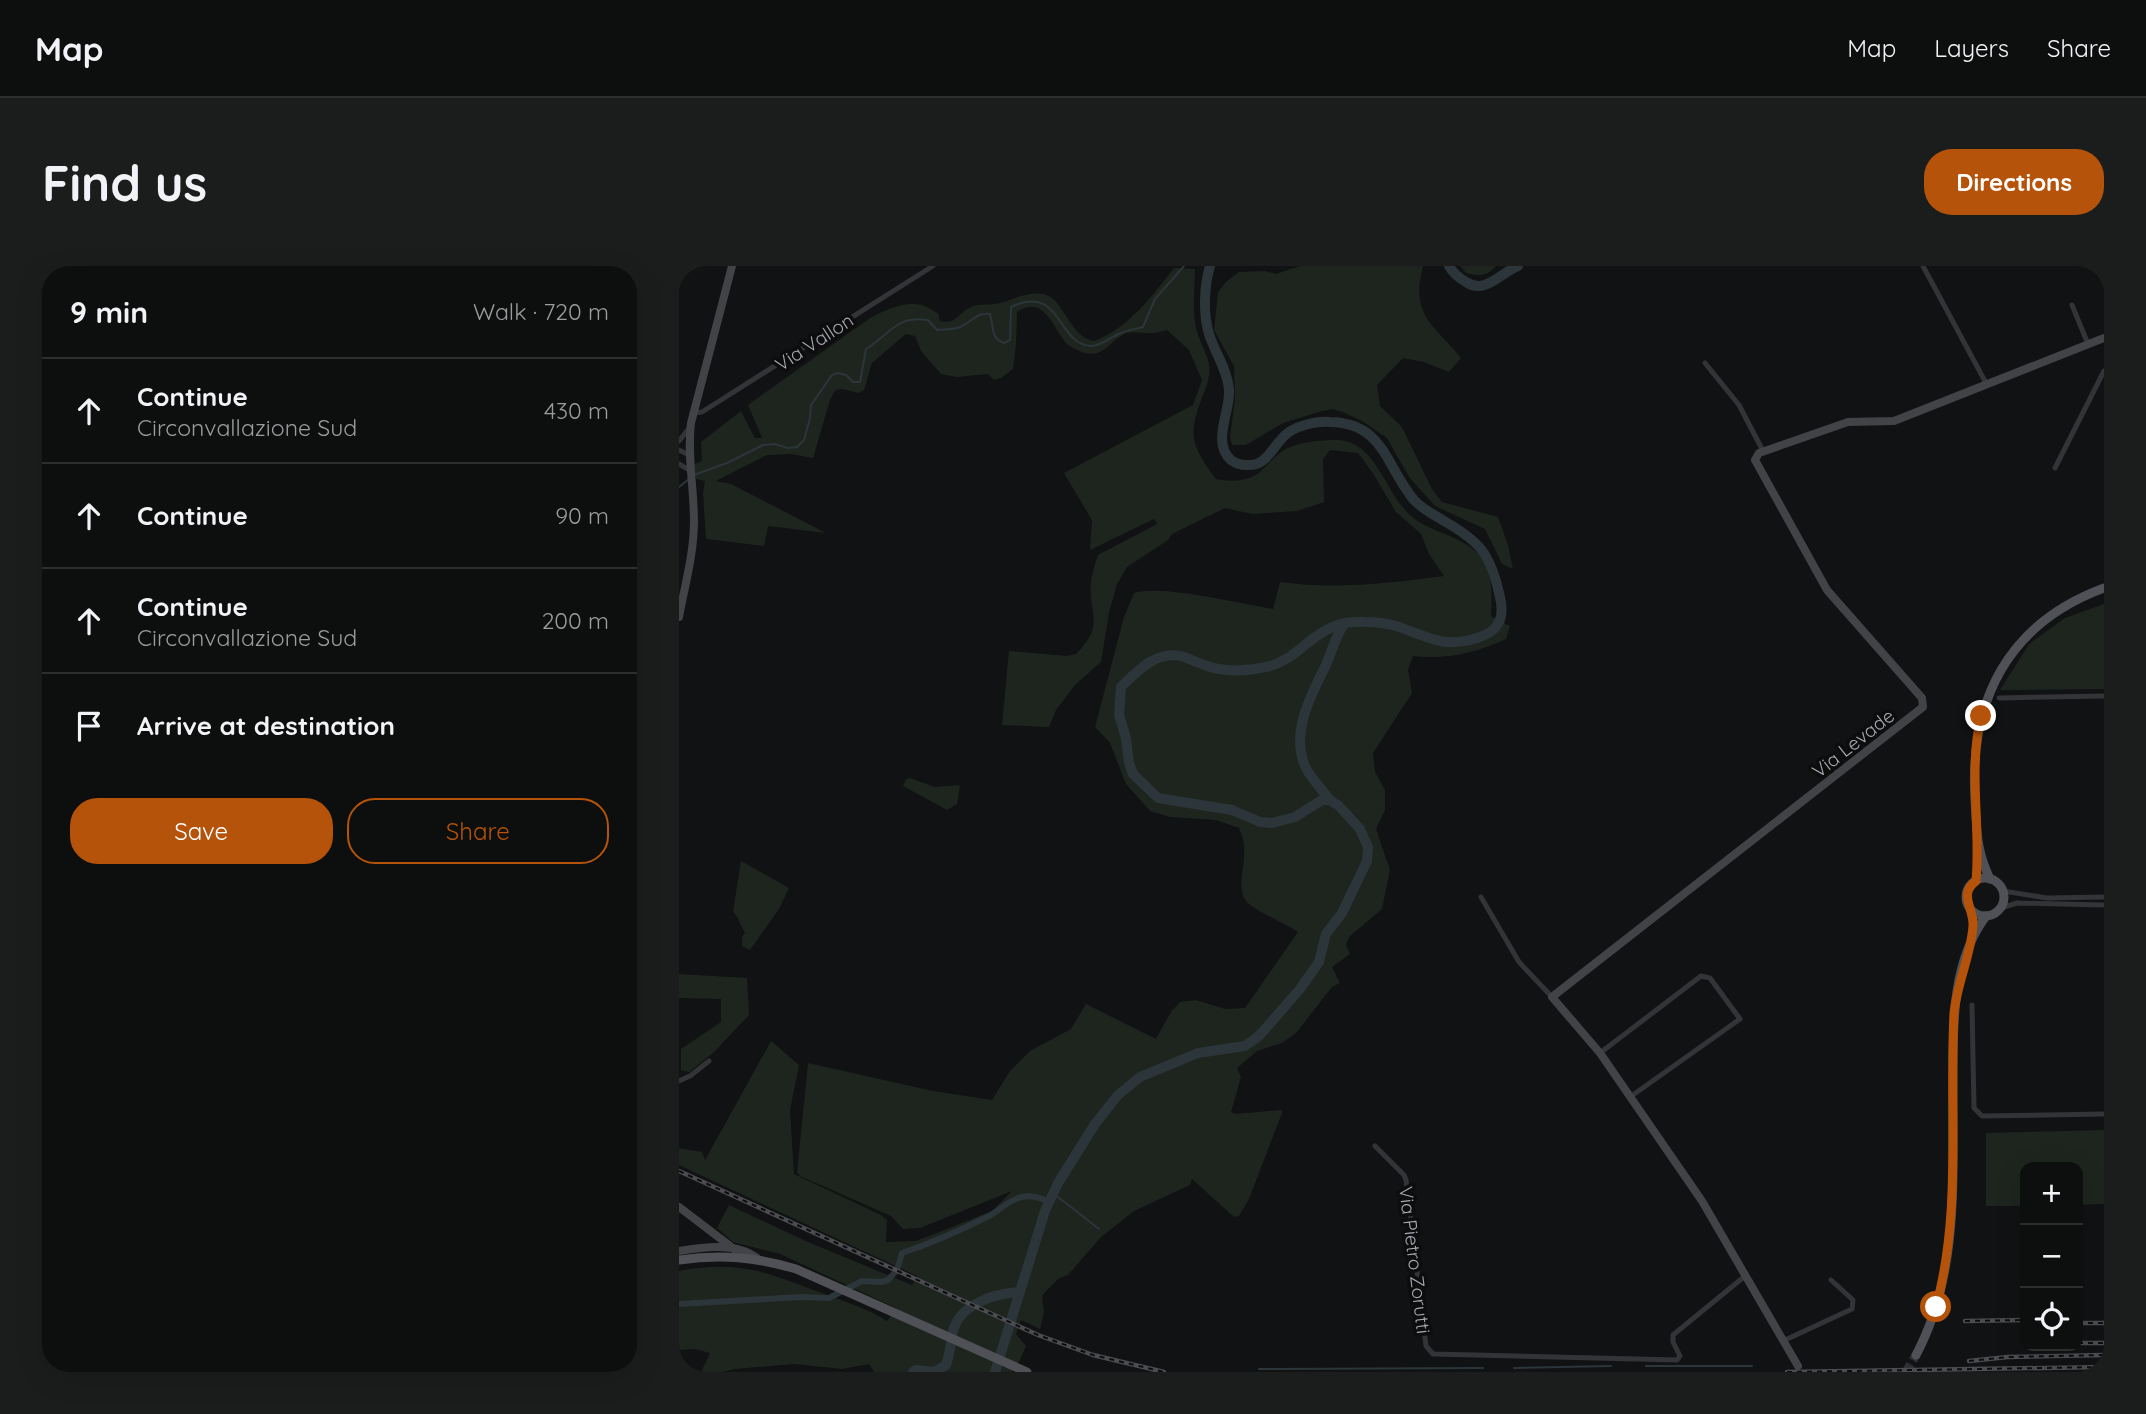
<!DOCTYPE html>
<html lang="en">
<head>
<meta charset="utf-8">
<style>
	body { margin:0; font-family:Quicksand,sans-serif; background:#1b1c1c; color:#f1f3f6 }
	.controls { position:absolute; right:21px; bottom:21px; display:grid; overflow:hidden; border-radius:14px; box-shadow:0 7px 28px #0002 }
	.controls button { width:63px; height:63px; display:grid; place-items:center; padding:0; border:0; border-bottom:2px solid #2d2e2e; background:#0d0e0e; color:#f1f3f6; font:35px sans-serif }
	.stop { position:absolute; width:21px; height:21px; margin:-16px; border:5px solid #b45309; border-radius:50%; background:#fff }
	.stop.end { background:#b45309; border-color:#fff; box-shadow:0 2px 7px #0008 }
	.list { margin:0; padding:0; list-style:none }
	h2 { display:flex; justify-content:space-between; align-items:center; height:91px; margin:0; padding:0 28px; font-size:30px }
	h2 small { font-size:23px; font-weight:400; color:#9a9c9e }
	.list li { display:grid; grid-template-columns:46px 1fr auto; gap:21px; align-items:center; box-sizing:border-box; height:105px; padding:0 28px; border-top:2px solid #2d2e2e }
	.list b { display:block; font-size:26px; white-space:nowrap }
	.list p { margin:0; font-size:23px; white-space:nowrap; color:#9a9c9e }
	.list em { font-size:23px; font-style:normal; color:#9a9c9e }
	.actions { display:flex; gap:14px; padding:21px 28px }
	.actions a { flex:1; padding:16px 0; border:2px solid #b45309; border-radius:28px; text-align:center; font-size:24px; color:#b45309 }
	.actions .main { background:#b45309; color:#fff }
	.icon { flex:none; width:38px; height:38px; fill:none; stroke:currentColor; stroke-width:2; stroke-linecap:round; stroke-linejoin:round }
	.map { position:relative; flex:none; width:1425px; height:1106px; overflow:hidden; border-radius:28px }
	header { display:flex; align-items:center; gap:42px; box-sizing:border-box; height:98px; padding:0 35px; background:#0d0e0e; border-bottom:2px solid #2d2e2e }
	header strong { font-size:33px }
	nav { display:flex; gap:38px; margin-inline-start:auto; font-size:24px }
	.intro { display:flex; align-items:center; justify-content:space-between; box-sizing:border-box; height:168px; padding:0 42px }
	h1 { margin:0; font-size:49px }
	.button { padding:18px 32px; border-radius:28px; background:#b45309; color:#fff; font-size:24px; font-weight:700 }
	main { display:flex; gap:42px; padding:0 42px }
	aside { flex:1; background:#0d0e0e; border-radius:28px; box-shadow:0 7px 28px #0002 }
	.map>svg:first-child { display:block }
</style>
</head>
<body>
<header>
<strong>Map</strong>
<nav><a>Map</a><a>Layers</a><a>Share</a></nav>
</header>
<div class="intro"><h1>Find us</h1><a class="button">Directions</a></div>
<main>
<aside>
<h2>9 min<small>Walk · 720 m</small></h2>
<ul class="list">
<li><svg class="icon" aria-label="ahead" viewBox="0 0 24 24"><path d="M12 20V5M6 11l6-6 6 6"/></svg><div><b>Continue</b><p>Circonvallazione Sud</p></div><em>430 m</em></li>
<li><svg class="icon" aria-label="ahead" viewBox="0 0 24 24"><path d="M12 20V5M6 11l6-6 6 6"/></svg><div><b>Continue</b></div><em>90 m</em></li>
<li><svg class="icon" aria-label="ahead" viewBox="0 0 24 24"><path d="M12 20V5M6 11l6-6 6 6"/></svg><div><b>Continue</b><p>Circonvallazione Sud</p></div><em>200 m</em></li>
<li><svg class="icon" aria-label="arrive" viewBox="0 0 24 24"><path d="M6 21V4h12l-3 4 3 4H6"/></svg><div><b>Arrive at destination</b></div></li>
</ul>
<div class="actions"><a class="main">Save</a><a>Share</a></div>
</aside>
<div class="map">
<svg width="1425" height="1106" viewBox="0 0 1425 1106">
	<rect width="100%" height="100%" fill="#111213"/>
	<g fill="#1e251e">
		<path d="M621 0H744C731 49 754 58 782 92L770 106 745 96 724 92 698 119 701 140 723 161 753 223 763 236 819 251 829 279 834 303 823 298 806 263 756 240 730 211 708 172 683 155 666 147 654 143 643 145 604 157 567 179H553L551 171 556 133 555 100 535 64 539 26 547 16 560 6 586 5 597 8Z"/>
		<path d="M781 0H817C808 11 800 10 787 7Z"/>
		<path d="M495 2 516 3C516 22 513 43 517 62 520 74 527 86 530 98 532 109 528 119 524 129 509 169 511 178 537 213 552 216 570 216 582 205 589 199 595 191 602 186 616 176 641 174 659 174 696 176 705 222 727 245 746 267 781 267 800 289 814 304 813 331 812 350L831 360 827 373C798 387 765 394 734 390L729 404 733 427 694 487 696 506 706 524V544L697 563 711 604 703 643 670 671 667 679 671 688 653 701 661 717 653 721 617 767 603 777 578 785 558 802 562 811 552 846 556 848 603 844V847L570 933 560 950 555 951 513 913 511 919 455 945 422 971 389 1009 379 1013 365 1027 363 1032 365 1046 361 1063 342 1054 337 1068 347 1080 340 1096 333 1106H195L190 1098 163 1103 115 1098 55 1103 44 1106H22L31 1087 16 1083 0 1084V1005C62 993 92 1008 148 1029 169 1037 188 1042 208 1055L217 1042 101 988 54 976 38 962 50 939 129 976 233 1019 238 1010 0 899V882L23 886 26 894 92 775 120 799 111 844 115 908 202 949 208 954 207 976 236 975 253 969 313 945 333 925 241 962 224 963 212 950 121 910 118 906 129 797 254 825 313 834 331 805 351 785 392 763 407 738 477 773 492 746 501 736 517 734 546 743 566 742 619 666C607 658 574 644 567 635 554 617 574 590 560 562L537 554 491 551 471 545 447 518 431 477 416 461 445 351 455 327C481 318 564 338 594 343L601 316C656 324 710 317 765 310L750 288 742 268 717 246 695 209 679 187 651 184 644 193 645 236 618 245 573 248 546 242 493 268 489 274 448 301 438 318 430 347 422 396 396 419 377 444 370 461 323 459 330 385 388 390 397 388C427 358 409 349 412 316 413 307 416 298 419 289L478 258 475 253 411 284 413 254 385 207 514 139 523 114 510 84 488 64C483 65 478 67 472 67 464 68 454 64 446 68 431 74 424 94 403 86 399 84 393 82 389 79 375 65 366 27 338 46L337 78 334 103 322 112 315 114 309 108 278 111 262 108 242 85 236 70 227 68 193 97 185 124 180 127 163 123 156 124 151 134 134 192 112 188 88 189 37 215 52 218 147 267 89 260 85 280 27 273 24 227 26 215 17 213 15 198 23 195 22 176 62 145 76 172H83L69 139 191 52C206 44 225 35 243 39 249 41 254 45 259 47L261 55C277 60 280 45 294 40 300 38 309 39 316 38 332 35 347 25 364 28 385 31 390 71 415 75 449 63 474 29 495 2Z"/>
		<polygon points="1425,338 1425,423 1321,424 1350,378 1386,352"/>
		<polygon points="231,512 256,521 281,519 278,538 268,544 224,520 227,513"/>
		<path d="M62 595 110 622 100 643 71 684 63 680V671L66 667C61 659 61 653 54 646Z"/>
		<polygon points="0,708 68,712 70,749 35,786 10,806 2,804 2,783 42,756 42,733 0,732"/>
		<polygon points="1425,864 1425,938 1399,939 1399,901 1346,901 1346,940 1307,940 1307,867"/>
	</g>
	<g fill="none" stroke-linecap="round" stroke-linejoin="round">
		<g stroke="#2c353a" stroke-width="2">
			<path d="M15 209 48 197 84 179 96 178 109 182 118 181 125 174 131 152 132 139 153 109 159 107 167 109 174 116H181L187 83C211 68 218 49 249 54L258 64C265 63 274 64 281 61 293 56 297 46 311 48 315 60 311 72 325 77L331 74 332 41C383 17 377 78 412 80 423 80 433 70 442 67 449 64 457 63 464 61L476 33 505 0"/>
			<polyline points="0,221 10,213"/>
			<polyline points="374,927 420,963"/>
			<polyline points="967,1100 1073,1100"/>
			<polyline points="835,1102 932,1100"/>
			<polyline points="580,1103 804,1102"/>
		</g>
		<path stroke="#2c353a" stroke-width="6" d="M0 1038 122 1031 150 1032 183 1015 202 1016 209 1014 218 1004 223 987C253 977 282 964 310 950 321 944 331 933 343 931 352 929 362 932 370 936"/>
		<g stroke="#2c353a" stroke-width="10">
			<path d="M770 0C774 7 780 12 787 16 806 29 821 7 839 0"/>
			<path d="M651 534C643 524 634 514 628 504 610 470 631 431 646 401 653 386 656 370 666 357"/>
			<path d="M234 1106 237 1104 255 1106 267 1099C271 1088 272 1077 274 1065 281 1038 315 1028 339 1026"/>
			<path d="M316 1106 366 945 379 917 416 858 439 829 461 811 519 787 566 780 580 770 621 723 640 696 647 668 663 647 688 595 689 581 681 563 660 540 651 534H643L616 551 593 557 581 556 553 544 479 532 454 508 450 497 447 472 440 449 442 421C459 404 479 383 505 391 516 395 528 401 540 403 556 406 572 404 587 401 624 394 635 353 686 356 696 356 707 357 717 360 748 370 763 383 798 372 804 370 812 367 816 362 825 352 823 339 820 327 811 287 800 275 765 255 754 248 743 243 735 234 706 199 705 157 651 156 637 155 621 159 610 166 593 178 590 201 567 199 561 199 556 197 552 194 532 176 552 145 550 123 548 103 536 87 530 68 524 47 525 21 531 0"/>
		</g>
		<polyline stroke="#2e3033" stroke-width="9" stroke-dasharray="9 4.5" stroke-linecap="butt" points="1227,1106 1237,1089"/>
		<g stroke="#333437" stroke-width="5">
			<polyline points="1244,0 1308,119"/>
			<polyline points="1393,39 1409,78"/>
			<polyline points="1026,97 1060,139 1084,185"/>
			<polyline points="13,147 23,146 254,0"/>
			<polyline points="0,175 11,161"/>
			<polyline points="0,184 10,189"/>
			<polyline points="0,198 12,205"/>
			<polyline points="1376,202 1425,105"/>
			<polyline points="1320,432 1425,430"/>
			<polyline points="1324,625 1368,632 1425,631"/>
			<polyline points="802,631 840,696 873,731"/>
			<polyline points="1322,642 1338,637 1425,639"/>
			<polyline points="1293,739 1295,842 1303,850 1425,848"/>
			<polyline points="921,787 1022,710 1031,712 1061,753 951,831"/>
			<polyline points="0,815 11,810 30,795"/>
			<polyline points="696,880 725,909 727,914 747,1080 754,1088 998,1094 1001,1090 994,1076 994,1069 1066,1010"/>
			<polyline points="1104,1075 1173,1043 1174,1034 1152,1014"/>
		</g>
		<g stroke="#414347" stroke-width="8">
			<path d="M0 351C6 319 15 287 15 255 15 222 8 190 12 157L53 0"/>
			<polyline points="0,941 55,983"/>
			<path d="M0 985C24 981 57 976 78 992"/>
			<polyline points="1119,1100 1023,935 921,787 873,731 1244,441 1243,432 1148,324 1076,194 1080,187 1169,156 1215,155 1425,72"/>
		</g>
		<g stroke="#4f5156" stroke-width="9">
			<circle cx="1306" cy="631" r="19"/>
			<path d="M1311 613C1297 584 1298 565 1296 534 1290 435 1328 358 1425 322"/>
			<path d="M0 994C42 988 77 991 117 1003L348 1106"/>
			<path d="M1237 1089C1282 1005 1273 907 1274 816 1274 760 1272 697 1307 650"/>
		</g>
		<g stroke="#4a4c50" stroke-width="4.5">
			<g id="rail">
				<polyline points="0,905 359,1069 414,1089 485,1106"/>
				<polyline points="1286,1055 1346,1054"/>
				<polyline points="1399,1057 1425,1057"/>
				<polyline points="1399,1077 1425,1077"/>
				<polyline points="1290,1095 1329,1091 1425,1089"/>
				<polyline points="1108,1106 1425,1101"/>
			</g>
		</g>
		<use href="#rail" stroke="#0d0d0e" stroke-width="2" stroke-dasharray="5" stroke-linecap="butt"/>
	</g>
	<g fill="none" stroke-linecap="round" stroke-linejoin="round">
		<path stroke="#b45309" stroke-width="9" d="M1257 1041C1283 946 1270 845 1275 747 1278 717 1292 689 1294 660 1295 642 1279 628 1297 615 1302 559 1289 505 1302 450"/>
	</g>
	<g text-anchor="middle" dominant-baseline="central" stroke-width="7" stroke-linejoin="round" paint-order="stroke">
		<g font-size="19" fill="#a4aab2" stroke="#0d0d0e">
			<text transform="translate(135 76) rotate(-33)">Via Vallon</text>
			<text transform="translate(1174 477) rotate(-38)">Via Levade</text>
			<text transform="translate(736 994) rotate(83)">Via Pietro Zorutti</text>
		</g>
	</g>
</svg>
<div class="controls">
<button>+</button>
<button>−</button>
<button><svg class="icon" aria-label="locate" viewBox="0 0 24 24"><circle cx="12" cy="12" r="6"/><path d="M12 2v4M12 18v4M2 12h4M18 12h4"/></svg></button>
</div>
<div class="stop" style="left:1257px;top:1041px"></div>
<div class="stop end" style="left:1302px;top:450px"></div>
</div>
</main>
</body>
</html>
